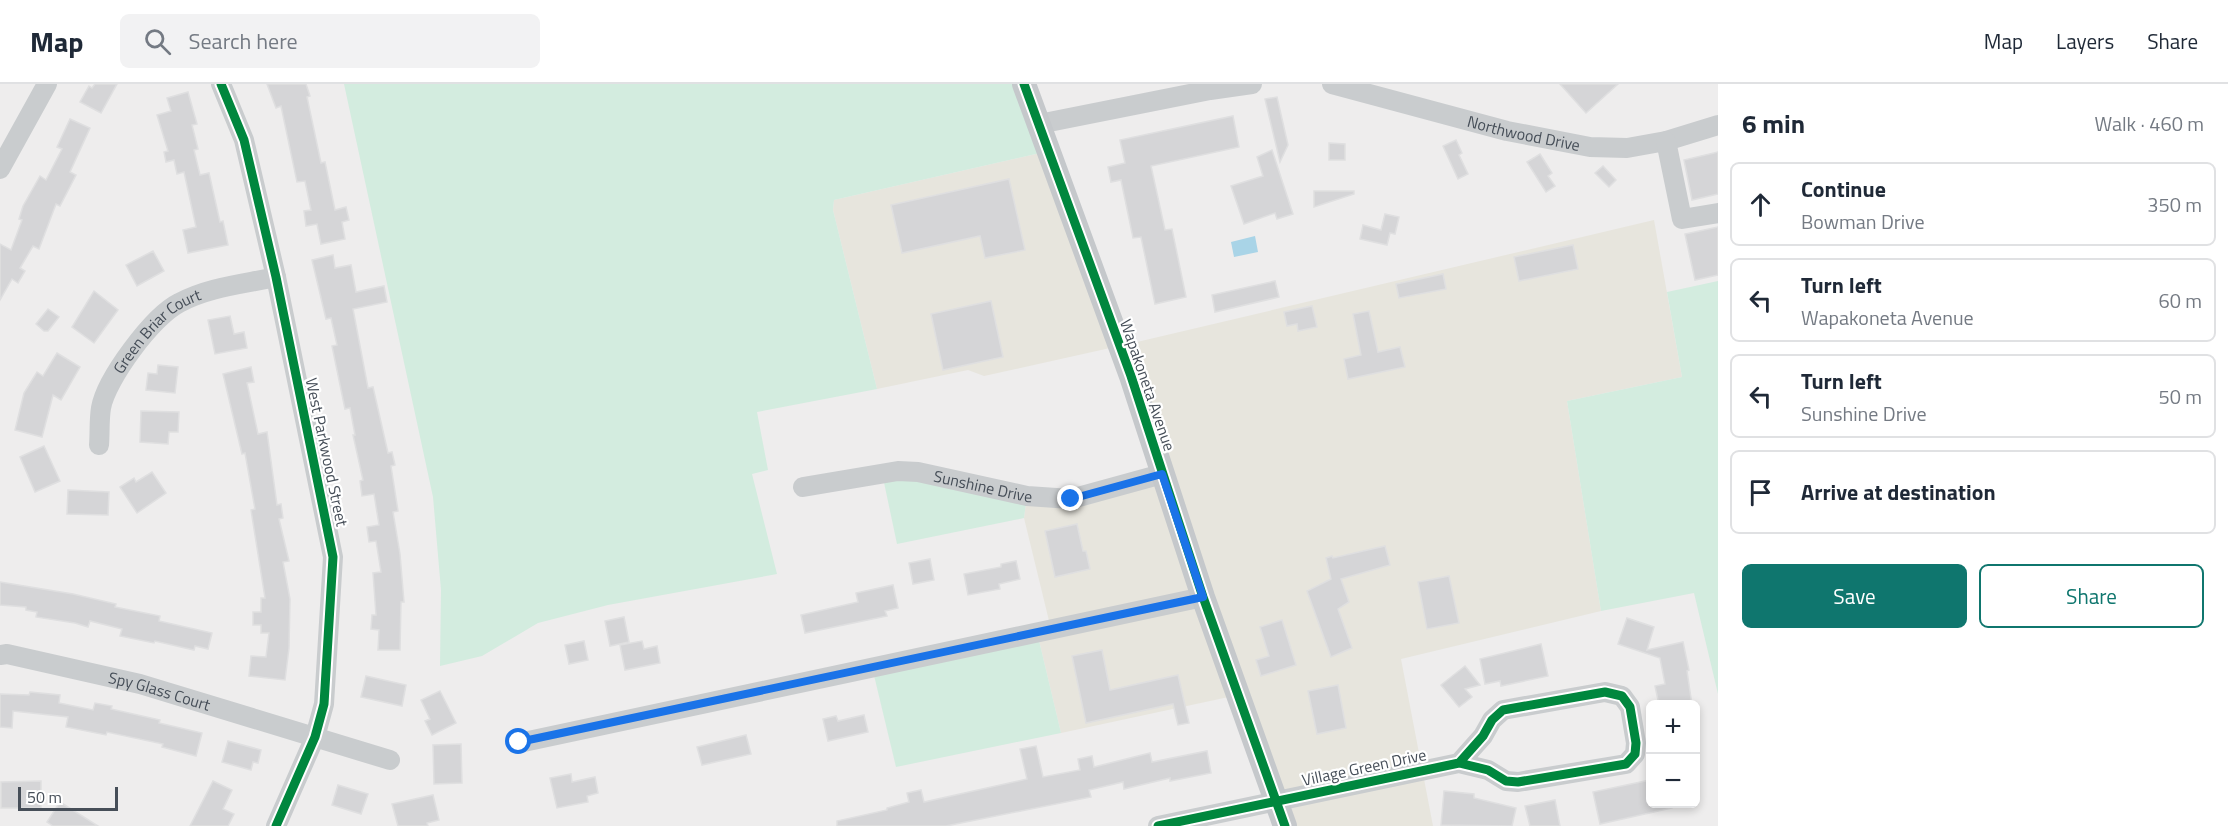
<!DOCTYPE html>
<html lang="en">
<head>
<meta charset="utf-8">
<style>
	body { margin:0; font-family:"Titillium Web",sans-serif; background:#f2f2f3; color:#1f2937 }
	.controls { position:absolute; right:18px; bottom:18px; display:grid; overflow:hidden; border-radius:9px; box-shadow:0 3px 9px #0003 }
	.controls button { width:54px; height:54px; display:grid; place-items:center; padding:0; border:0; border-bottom:2px solid #e0e1e3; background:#fff; color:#1f2937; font:30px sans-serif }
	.scale { position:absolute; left:18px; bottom:15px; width:100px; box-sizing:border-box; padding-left:6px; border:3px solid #464e58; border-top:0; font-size:16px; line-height:21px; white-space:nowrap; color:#464e58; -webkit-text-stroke:4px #fff; paint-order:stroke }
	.stop { position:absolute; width:18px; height:18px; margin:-14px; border:4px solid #1a73e8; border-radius:50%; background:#fff }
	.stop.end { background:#1a73e8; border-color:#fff; box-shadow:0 2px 6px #0008 }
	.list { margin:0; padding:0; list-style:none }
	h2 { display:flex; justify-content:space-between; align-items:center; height:78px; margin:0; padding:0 24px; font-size:26px }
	h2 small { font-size:20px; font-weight:400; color:#747a83 }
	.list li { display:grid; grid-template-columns:39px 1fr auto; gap:18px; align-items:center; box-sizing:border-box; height:84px; margin:0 12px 12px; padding:0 12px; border:2px solid #e0e1e3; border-radius:9px }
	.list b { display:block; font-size:22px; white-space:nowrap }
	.list p { margin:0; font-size:20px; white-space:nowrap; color:#747a83 }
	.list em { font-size:20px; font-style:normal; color:#747a83 }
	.actions { display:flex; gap:12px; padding:18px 24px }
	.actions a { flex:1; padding:14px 0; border:2px solid #0f766e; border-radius:9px; text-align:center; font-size:21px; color:#0f766e }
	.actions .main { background:#0f766e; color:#fff }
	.icon { flex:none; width:33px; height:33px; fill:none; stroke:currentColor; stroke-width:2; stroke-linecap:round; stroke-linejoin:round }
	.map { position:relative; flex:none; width:1718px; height:742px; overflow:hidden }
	header { display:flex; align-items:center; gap:36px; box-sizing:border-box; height:84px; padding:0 30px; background:#fff; border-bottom:2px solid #e0e1e3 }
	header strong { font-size:28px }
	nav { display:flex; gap:33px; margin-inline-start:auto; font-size:21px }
	.search { width:420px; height:54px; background:#f2f2f3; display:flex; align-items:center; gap:15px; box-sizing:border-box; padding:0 21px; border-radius:9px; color:#747a83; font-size:22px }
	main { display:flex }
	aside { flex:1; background:#fff }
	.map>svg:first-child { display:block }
</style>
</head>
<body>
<header>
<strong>Map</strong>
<div class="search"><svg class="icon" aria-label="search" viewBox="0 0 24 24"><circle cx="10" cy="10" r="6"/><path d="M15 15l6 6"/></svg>Search here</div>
<nav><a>Map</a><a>Layers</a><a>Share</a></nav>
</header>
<main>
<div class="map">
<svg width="1718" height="742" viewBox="0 0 1718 742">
	<rect width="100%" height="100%" fill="#eeeded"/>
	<polygon fill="#e7e5dd" points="1049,67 1120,262 1654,136 1682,293 1567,317 1601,527 1401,575 1433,742 1285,742 1238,611 1061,649 1037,548 1051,545 1024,434 1027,412 1071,415 1162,390 1119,262 984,292 968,286 877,305 833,126 834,116"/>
	<g fill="#d3ecdf">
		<polygon points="344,0 1024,0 1049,67 834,116 833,126 877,305 757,328 768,386 752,390 777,490 608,521 538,539 482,572 440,582 441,506 433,413"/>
		<polygon points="1718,197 1718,610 1694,509 1601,527 1567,317 1682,293 1667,208"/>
		<polygon points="882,389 1027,412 1024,434 897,460"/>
		<polygon points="1037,548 1061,649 896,683 872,583"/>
	</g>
	<polygon fill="#a9d4e7" points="1255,152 1258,168 1234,173 1231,158"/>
	<g fill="#d5d5d7" stroke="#dfdfe0" stroke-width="1.5">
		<polygon points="95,0 117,0 101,29 80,18 89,2 92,4"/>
		<polygon points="267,0 306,0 310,12 307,13 321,79 325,78 335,126 346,123 349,136 342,138 345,155 321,160 317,140 306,142 304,127 311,126 305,97 297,98 281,22 276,24"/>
		<polygon points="1560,0 1618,0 1586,29"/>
		<polygon points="188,8 197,40 192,41 198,65 194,66 200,91 209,89 220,138 223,137 228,161 188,169 183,146 196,143 184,88 177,90 174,76 166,78 164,68 168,67 157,31 171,27 167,14"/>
		<polygon points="1277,13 1288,61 1280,78 1265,15"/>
		<polygon points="1233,32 1239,63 1151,82 1165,146 1172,145 1186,213 1155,220 1141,153 1133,154 1121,96 1111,98 1108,83 1125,79 1120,56"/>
		<polygon points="70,35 90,44 70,88 76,91 60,122 56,120 39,165 33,162 20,184 25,187 18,199 12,195 0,216 0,160 11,166 22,136 19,135 23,122 40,92 46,96 62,65 57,63"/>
		<polygon points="1456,56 1462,69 1459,71 1468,90 1458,95 1443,62"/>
		<polygon points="1329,59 1345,60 1345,76 1329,76"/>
		<polygon points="1272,66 1293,130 1277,135 1275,129 1244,140 1231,102 1263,92 1257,73"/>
		<polygon points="1718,68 1718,110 1692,116 1684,76"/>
		<polygon points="1540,70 1552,89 1548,92 1555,102 1546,108 1527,78"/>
		<polygon points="1603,82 1616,96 1609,103 1595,89"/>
		<polygon points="1009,95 1025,166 985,174 980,152 902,169 891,121"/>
		<polygon points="1314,107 1354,107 1354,110 1314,123"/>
		<polygon points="1385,130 1399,133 1395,150 1390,149 1387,161 1360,155 1363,141 1381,146"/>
		<polygon points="1718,143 1718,191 1695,196 1685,150"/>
		<polygon points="1573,161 1578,185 1519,197 1514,173"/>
		<polygon points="153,167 164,187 137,202 126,181"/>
		<polygon points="333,171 335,184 351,181 356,208 384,202 387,218 353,225 368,304 373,303 388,369 392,368 395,381 391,382 398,427 393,428 400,470 404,518 401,518 400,566 378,566 379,546 371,545 372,531 376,531 373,489 381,488 376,457 369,458 367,443 379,441 374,410 362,412 360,397 363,396 353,351 355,351 350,324 345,325 332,262 337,261 331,234 326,235 312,176"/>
		<polygon points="1443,190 1446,205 1399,214 1396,200"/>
		<polygon points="1275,197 1279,213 1215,228 1212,211"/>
		<polygon points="94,207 118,226 94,259 72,243"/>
		<polygon points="991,217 1003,273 943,286 931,230"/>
		<polygon points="1312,222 1317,243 1298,247 1297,240 1287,242 1284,228"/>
		<polygon points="48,225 59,233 48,247 44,247 36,240"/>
		<polygon points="1369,227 1378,268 1400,263 1405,283 1348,295 1344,275 1361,271 1353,230"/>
		<polygon points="230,232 234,250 244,248 247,264 215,270 208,236"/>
		<polygon points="57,269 80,283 61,316 53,311 42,353 15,346 24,309 37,288 43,292"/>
		<polygon points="158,281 178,283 175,309 146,306 148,289 157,290"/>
		<polygon points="251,283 254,298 247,299 258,350 267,348 277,421 281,420 283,434 279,435 289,477 283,478 290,515 289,564 285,596 249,592 251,572 266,573 269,549 261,549 261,541 253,541 253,528 261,528 261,514 265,514 251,426 255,425 245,369 242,370 223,290"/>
		<polygon points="141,327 179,328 178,348 169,348 168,360 140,358"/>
		<polygon points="44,362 60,397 35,408 20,373"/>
		<polygon points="152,388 166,409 137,429 120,403 134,394 136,398"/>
		<polygon points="68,406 109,408 108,431 67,430"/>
		<polygon points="1077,440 1083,467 1086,467 1090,485 1055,493 1045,447"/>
		<polygon points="1385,462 1390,481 1341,495 1349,518 1338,525 1352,564 1331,573 1307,507 1331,495 1326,474 1332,472 1333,474"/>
		<polygon points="930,475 934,496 913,500 909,479"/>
		<polygon points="1016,477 1020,495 999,500 1000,505 968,511 964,490 1001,483 1001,480"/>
		<polygon points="1449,492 1459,539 1427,545 1418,498"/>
		<polygon points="0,498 73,510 116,520 115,523 160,532 159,537 212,549 208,565 195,562 194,566 155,557 154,559 120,552 122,545 90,537 88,543 75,539 36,533 37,528 26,526 26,523 0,521"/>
		<polygon points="893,501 898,524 885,527 887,532 805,549 801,531 858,518 856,509"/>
		<polygon points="624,533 629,558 610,562 605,537"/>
		<polygon points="1627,534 1654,543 1647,566 1683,558 1689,586 1687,587 1692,621 1659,621 1655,602 1665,600 1660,574 1618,560"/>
		<polygon points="1282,536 1296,581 1261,592 1256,576 1269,572 1260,543"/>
		<polygon points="584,557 588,576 569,580 565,561"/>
		<polygon points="642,557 644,565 657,562 660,579 625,586 620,561"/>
		<polygon points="1541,560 1548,592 1501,602 1500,597 1485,600 1480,575"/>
		<polygon points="1102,566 1110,606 1178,591 1189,639 1178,641 1173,620 1086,639 1072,572"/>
		<polygon points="1465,582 1480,601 1465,605 1472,613 1459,623 1441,601"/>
		<polygon points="366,592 406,601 402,622 361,613"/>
		<polygon points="1338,601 1346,644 1317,650 1308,607"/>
		<polygon points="440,607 456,639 432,651 425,637 430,635 421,616"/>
		<polygon points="30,608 60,611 59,619 93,626 95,619 112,622 111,625 160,636 159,639 202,649 196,672 162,663 163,660 107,648 106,651 66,643 68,633 13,627 12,644 0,643 0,610 29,611"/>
		<polygon points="864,631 868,648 828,657 823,635 836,632 838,637"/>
		<polygon points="746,651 751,670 702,681 697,663"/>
		<polygon points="228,657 261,666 258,679 253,678 251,686 222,678"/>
		<polygon points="461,660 462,699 434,700 433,661"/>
		<polygon points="1036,662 1043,693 1080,686 1078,675 1092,672 1094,683 1150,669 1152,678 1207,667 1211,689 1170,697 1170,694 1124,705 1123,698 1089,706 1091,713 946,742 837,742 837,737 887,726 887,724 909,718 907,709 921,706 924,718 1027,695 1020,665"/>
		<polygon points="571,690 572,698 595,693 598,709 587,712 588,718 557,724 550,694"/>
		<polygon points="1650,696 1650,720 1671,720 1672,724 1600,740 1593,708"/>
		<polygon points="41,697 41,724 1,724 1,698"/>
		<polygon points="213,697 232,706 223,725 234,730 228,742 190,742"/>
		<polygon points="338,701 368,710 361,730 332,721"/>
		<polygon points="1444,707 1474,710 1474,714 1516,724 1512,742 1441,741"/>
		<polygon points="433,711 439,736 427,739 428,742 398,742 392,720"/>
		<polygon points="1555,716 1560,742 1530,742 1525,722"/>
		<polygon points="60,718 98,742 53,742 47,738"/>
	</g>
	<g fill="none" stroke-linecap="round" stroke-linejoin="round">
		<g stroke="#c9ccce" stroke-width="20">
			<polyline points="221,0 244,56 276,193 333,473 324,620 315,653 276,742"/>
			<path id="s1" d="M1332 0 1507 47 1590 63 1627 64 1666 57 1718 41"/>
			<polyline points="1039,40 1210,6 1252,0"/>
			<polyline points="1666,57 1682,135 1718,129"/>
			<polyline points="0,85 47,0"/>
			<path id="s2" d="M99 361C100 349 99 336 101 324 106 295 153 232 179 219 208 203 244 200 276 193"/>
			<path id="s3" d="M803 403 898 387 918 388 1027 412 1071 415 1162 390"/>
			<path id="s4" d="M0 571 7 570 140 600 390 676"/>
			<polyline points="519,659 1203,513"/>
			<polyline points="1158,742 1459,679 1488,686 1506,697 1518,698 1626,680 1635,670 1636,659 1630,623 1622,612 1605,608 1503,626 1492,636 1483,652 1459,679"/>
		</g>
		<polyline stroke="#c5c8cb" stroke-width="24" points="1024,0 1131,292 1203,513 1285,742"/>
		<g stroke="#fff" stroke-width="13">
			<g id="cycleway">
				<polyline points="221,0 244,56 276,193 333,473 324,620 315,653 276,742"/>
				<polyline points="1024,0 1131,292 1203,513 1285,742"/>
				<polyline points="1158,742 1459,679 1488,686 1506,697 1518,698 1626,680 1635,670 1636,659 1630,623 1622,612 1605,608 1503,626 1492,636 1483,652 1459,679"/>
			</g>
		</g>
		<use href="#cycleway" stroke="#00873e" stroke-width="9"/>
	</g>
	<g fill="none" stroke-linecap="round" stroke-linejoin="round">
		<polyline stroke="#1a73e8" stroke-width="8" points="519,658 1203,513 1162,390 1071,415"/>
	</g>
	<g text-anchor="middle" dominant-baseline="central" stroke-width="4.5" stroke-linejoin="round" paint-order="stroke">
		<g font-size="16" fill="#464e58" stroke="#fff">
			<text stroke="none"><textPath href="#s1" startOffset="198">Northwood Drive</textPath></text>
			<text stroke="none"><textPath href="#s2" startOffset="135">Green Briar Court</textPath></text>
			<text transform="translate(1148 301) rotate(71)">Wapakoneta Avenue</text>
			<text transform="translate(327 368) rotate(78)">West Parkwood Street</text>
			<text stroke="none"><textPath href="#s3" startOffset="183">Sunshine Drive</textPath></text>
			<text stroke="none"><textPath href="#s4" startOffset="164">Spy Glass Court</textPath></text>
			<text transform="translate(1364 683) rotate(-12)">Village Green Drive</text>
		</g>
	</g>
</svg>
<div class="controls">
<button>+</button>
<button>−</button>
</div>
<div class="scale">50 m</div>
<div class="stop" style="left:519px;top:658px"></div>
<div class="stop end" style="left:1071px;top:415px"></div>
</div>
<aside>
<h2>6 min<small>Walk · 460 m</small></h2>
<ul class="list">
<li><svg class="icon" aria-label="ahead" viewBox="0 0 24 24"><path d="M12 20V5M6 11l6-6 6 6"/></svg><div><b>Continue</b><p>Bowman Drive</p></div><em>350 m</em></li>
<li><svg class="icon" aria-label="left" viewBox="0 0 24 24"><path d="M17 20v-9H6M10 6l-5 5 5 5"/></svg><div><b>Turn left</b><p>Wapakoneta Avenue</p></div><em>60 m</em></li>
<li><svg class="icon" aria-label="left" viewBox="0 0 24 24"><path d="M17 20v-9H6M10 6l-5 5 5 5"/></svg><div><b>Turn left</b><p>Sunshine Drive</p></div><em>50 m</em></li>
<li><svg class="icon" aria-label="arrive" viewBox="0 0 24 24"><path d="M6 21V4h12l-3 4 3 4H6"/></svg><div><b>Arrive at destination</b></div></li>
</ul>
<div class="actions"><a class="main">Save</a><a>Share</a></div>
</aside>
</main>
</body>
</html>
